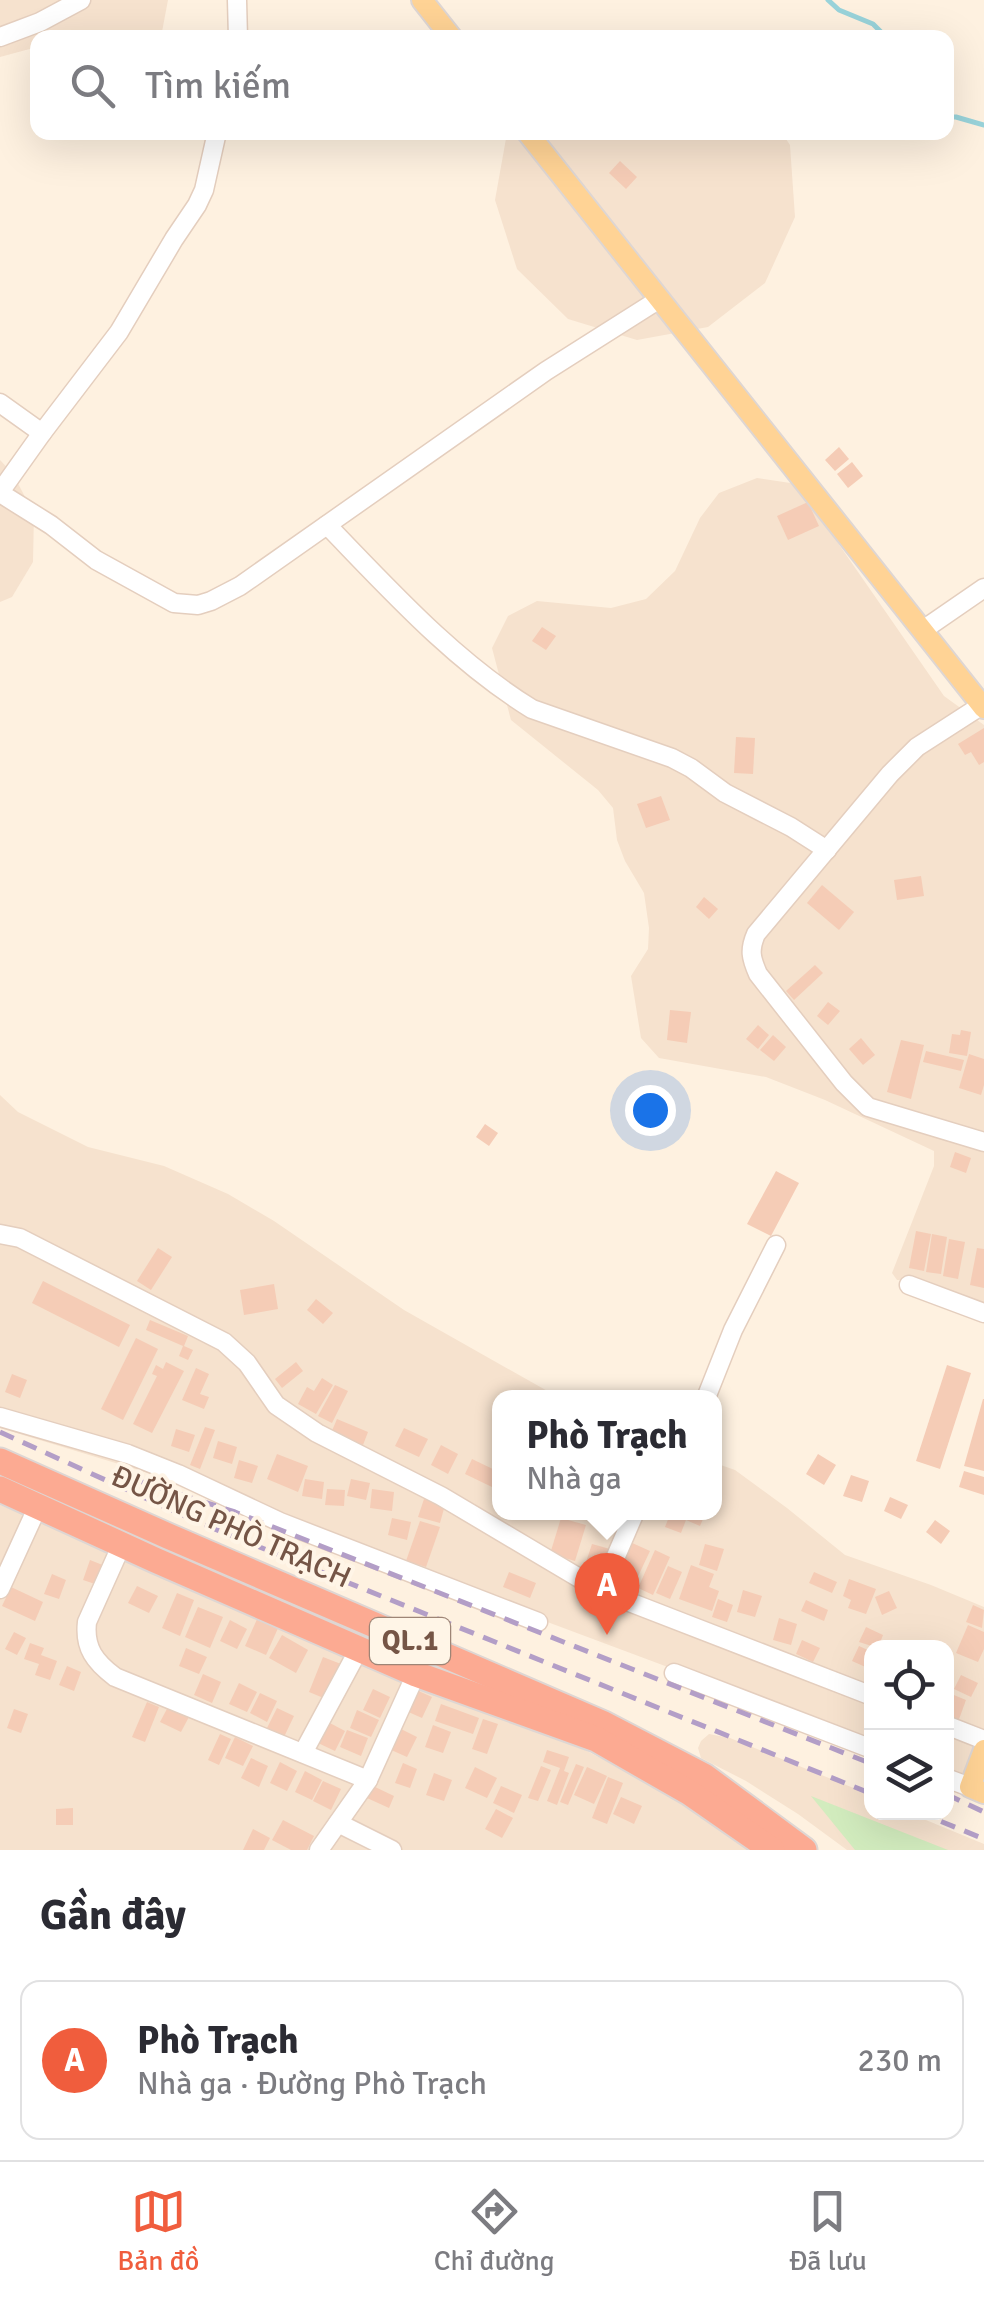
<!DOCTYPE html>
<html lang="vi">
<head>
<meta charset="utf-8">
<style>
	body { margin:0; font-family:Signika,sans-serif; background:#f2f2f3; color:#2b2b33 }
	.controls { position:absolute; right:30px; bottom:30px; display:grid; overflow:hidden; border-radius:20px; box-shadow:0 10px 40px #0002 }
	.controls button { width:90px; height:90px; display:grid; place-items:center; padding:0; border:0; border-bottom:2px solid #e1e1e2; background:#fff; color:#2b2b33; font:50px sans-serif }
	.you { position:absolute; left:650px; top:1110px; width:35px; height:35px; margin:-25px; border:8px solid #fff; border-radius:50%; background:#1a73e8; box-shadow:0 0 0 15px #1a73e833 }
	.badge { display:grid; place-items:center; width:65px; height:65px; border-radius:50%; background:#f05d3d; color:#fff; font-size:32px; font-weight:700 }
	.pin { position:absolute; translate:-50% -82px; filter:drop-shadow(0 2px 5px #0008) }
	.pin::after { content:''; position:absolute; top:52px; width:35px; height:30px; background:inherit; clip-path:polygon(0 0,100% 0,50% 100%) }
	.popup { position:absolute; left:492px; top:1390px; width:230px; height:130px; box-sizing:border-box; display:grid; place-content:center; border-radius:20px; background:#fff; filter:drop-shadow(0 2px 8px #0005); font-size:32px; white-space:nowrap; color:#7c7c81 }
	.popup b { font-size:38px; color:#2b2b33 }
	.popup::after { content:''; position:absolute; left:50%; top:100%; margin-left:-20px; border:20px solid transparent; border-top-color:#fff }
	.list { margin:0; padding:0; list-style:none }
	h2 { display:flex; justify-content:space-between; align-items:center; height:130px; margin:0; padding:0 40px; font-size:42px }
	h2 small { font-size:32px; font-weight:400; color:#7c7c81 }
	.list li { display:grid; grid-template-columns:65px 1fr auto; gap:30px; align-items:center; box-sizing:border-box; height:160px; margin:0 20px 20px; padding:0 20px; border:2px solid #e1e1e2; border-radius:20px }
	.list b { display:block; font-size:38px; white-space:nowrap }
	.list p { margin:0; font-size:32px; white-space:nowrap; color:#7c7c81 }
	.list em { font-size:32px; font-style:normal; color:#7c7c81 }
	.icon { flex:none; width:55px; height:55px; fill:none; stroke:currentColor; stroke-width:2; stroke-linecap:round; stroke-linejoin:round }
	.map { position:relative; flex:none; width:984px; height:1850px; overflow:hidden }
	.search { position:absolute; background:#fff; box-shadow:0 10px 40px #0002; left:30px; right:30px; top:30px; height:110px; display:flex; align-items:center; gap:25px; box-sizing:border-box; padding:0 35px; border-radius:20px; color:#7c7c81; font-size:38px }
	.sheet { height:310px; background:#fff }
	nav { display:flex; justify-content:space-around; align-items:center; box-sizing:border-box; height:140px; border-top:2px solid #e1e1e2; background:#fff; font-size:28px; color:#7c7c81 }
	nav a { display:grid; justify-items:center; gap:5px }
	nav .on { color:#f05d3d }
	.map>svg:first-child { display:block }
</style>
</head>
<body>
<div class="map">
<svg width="984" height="1850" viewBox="0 0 984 1850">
	<rect width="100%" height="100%" fill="#fef1e0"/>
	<g fill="#f6e2ce">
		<polygon points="0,0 168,0 161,37 38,38 37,47 0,57"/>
		<polygon points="507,133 782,133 790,145 795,217 765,283 708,327 637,340 568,319 517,269 495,200"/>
		<polygon points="0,460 13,474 34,514 33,562 12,597 0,602"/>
		<polygon points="757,478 797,484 944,696 984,725 984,1307 912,1280 897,1280 892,1273 934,1166 934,1151 825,1100 766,1077 659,1058 641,1038 631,976 648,949 649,928 644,893 625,861 617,840 613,808 598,790 511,720 492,648 508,616 537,601 611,608 646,599 675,571 700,518 719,493"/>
		<polygon points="0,1095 18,1112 88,1147 164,1166 228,1194 274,1221 404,1310 558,1397 500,1398 500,1512 714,1512 715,1463 735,1470 787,1508 845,1555 931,1585 984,1607 984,1734 966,1778 947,1771 946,1648 872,1648 871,1743 155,1475 0,1428"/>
		<polygon points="0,1505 579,1747 725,1822 763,1850 0,1850"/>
		<polygon points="709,1734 730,1738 871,1795 872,1812 909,1813 984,1844 984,1850 847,1850 798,1814 746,1781 701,1758 698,1748 701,1741"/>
	</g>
	<polygon fill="#d2ecbe" points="811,1796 948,1850 855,1850"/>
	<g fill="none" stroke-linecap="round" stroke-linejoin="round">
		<g stroke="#99d3da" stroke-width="5">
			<polyline points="828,0 839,10 873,24 887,38"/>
			<polyline points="946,117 956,117 984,125"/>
		</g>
	</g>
	<g fill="#f5ccb6">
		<polygon points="620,161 637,177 626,189 609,173"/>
		<polygon points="839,447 849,459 835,471 825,460"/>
		<polygon points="852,462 863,476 848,488 837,474"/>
		<polygon points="808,502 819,526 788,540 777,516"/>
		<polygon points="542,627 556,636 546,650 532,641"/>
		<polygon points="984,728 984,762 979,765 971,752 965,755 958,744"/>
		<polygon points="736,737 755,738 753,774 734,773"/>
		<polygon points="661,796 670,820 646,828 637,804"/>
		<polygon points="921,876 924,896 897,900 894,880"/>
		<polygon points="822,885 854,912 839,930 807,903"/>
		<polygon points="704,897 718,909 709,919 696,907"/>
		<polygon points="815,965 823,973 794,1000 786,991"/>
		<polygon points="828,1002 840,1011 828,1025 817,1016"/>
		<polygon points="670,1010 691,1012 687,1043 667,1040"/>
		<polygon points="758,1025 769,1035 758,1049 746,1039"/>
		<polygon points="961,1030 971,1032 967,1056 949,1053 952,1034 960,1035"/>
		<polygon points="773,1035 786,1047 774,1061 760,1050"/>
		<polygon points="861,1038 875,1055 863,1065 849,1049"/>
		<polygon points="901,1040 924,1045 911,1099 887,1092"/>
		<polygon points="926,1051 964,1060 961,1071 923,1062"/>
		<polygon points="969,1054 984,1059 984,1085 981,1095 959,1088"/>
		<polygon points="485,1124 498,1133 489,1146 476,1137"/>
		<polygon points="955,1152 971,1158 966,1173 950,1167"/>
		<polygon points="776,1171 799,1183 771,1236 747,1224"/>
		<polygon points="916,1231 931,1234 924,1271 909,1268"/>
		<polygon points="932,1234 947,1237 941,1274 926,1272"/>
		<polygon points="949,1239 965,1242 958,1279 943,1276"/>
		<polygon points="158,1248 172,1257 151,1290 137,1281"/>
		<polygon points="977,1248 984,1249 984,1288 970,1285"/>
		<polygon points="43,1281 130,1325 119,1347 32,1303"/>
		<polygon points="274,1284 278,1309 244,1315 240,1290"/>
		<polygon points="316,1299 333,1313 323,1324 307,1310"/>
		<polygon points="150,1320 188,1336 184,1346 193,1350 188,1360 179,1356 183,1346 146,1330"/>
		<polygon points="136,1338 158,1349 123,1420 101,1409"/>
		<polygon points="166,1362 184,1371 152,1433 133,1424 157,1376 152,1374 156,1365 163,1369"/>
		<polygon points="296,1362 303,1371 282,1388 275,1379"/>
		<polygon points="947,1365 971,1373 940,1469 916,1461"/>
		<polygon points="196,1368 209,1374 200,1394 209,1397 204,1409 182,1400"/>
		<polygon points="12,1374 27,1380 20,1398 5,1392"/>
		<polygon points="322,1378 333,1385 316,1414 298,1404 307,1387 314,1391"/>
		<polygon points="335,1385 348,1391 332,1423 318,1416"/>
		<polygon points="983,1399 984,1399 984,1471 964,1466"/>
		<polygon points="337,1419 368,1432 363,1445 331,1433"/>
		<polygon points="205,1427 215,1430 200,1469 190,1465"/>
		<polygon points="404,1428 428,1439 419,1457 395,1446"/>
		<polygon points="176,1429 195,1435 189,1452 171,1446"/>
		<polygon points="218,1441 237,1447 232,1464 213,1458"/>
		<polygon points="441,1445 458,1454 448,1474 431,1465"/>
		<polygon points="277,1454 308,1466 298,1492 267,1479"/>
		<polygon points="818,1454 836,1465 824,1485 806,1474"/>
		<polygon points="472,1459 499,1472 492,1487 465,1474"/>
		<polygon points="239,1460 258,1466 252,1483 234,1478"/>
		<polygon points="964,1471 984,1477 984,1495 959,1487"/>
		<polygon points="851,1475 869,1481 862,1502 843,1496"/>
		<polygon points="305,1479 324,1482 322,1499 302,1496"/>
		<polygon points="351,1479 370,1483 366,1500 347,1496"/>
		<polygon points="327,1489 345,1490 344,1506 325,1505"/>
		<polygon points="372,1489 394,1492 392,1511 370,1508"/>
		<polygon points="890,1497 908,1505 901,1519 884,1511"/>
		<polygon points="424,1499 445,1505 440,1523 418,1517"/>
		<polygon points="671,1512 706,1512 700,1526 686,1520 681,1533 665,1527"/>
		<polygon points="392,1518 411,1522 407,1540 388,1535"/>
		<polygon points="561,1518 586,1525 575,1561 550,1554"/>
		<polygon points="935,1520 950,1531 941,1544 926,1532"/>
		<polygon points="420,1521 440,1527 426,1567 406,1561"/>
		<polygon points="630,1542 650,1551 633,1587 614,1579"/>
		<polygon points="592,1544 610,1549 603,1571 585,1565"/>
		<polygon points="705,1544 724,1549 717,1571 699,1565"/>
		<polygon points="655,1550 670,1557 653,1595 638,1588"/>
		<polygon points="90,1560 105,1566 98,1585 83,1580"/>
		<polygon points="691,1565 714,1574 709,1587 719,1591 712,1611 679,1599"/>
		<polygon points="668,1566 682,1572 670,1599 656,1593"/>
		<polygon points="509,1572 536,1583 530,1598 503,1587"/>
		<polygon points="814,1572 837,1582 832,1593 809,1583"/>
		<polygon points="52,1574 66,1580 59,1599 44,1594"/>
		<polygon points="849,1579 876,1589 866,1614 848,1608 851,1600 843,1596"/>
		<polygon points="137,1586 158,1596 149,1613 128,1603"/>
		<polygon points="11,1587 43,1602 35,1621 2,1606"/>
		<polygon points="743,1590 762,1596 755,1617 737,1612"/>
		<polygon points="889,1591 897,1608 882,1615 875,1597"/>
		<polygon points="177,1593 194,1600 180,1636 162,1628"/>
		<polygon points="718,1599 733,1605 727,1622 712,1617"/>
		<polygon points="806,1600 828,1610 824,1621 801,1611"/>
		<polygon points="973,1605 984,1610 982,1628 966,1622"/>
		<polygon points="198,1607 223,1617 210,1648 185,1637"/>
		<polygon points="258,1617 279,1626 266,1655 245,1646"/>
		<polygon points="779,1618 797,1624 791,1645 773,1640"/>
		<polygon points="230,1620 247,1629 237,1649 220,1641"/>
		<polygon points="968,1625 984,1632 984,1649 978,1662 956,1653"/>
		<polygon points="866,1627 883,1635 878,1648 859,1642"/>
		<polygon points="14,1632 26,1638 17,1655 5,1649"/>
		<polygon points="282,1635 308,1650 296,1673 269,1658"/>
		<polygon points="802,1640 820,1648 813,1662 796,1654"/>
		<polygon points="30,1643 44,1648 41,1655 57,1661 50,1680 35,1675 39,1664 24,1659"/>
		<polygon points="859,1646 872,1652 870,1669 852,1661"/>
		<polygon points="186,1648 207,1657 199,1674 179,1666"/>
		<polygon points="323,1657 341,1664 326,1699 309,1692"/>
		<polygon points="67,1666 81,1672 74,1691 59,1685"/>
		<polygon points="203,1674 221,1682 212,1703 194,1695"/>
		<polygon points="961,1675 978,1683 971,1697 954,1689"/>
		<polygon points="239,1683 257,1692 247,1712 229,1704"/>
		<polygon points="373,1689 390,1697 380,1718 363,1710"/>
		<polygon points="414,1689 432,1697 422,1718 404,1710"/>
		<polygon points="260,1693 277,1701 267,1722 250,1713"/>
		<polygon points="949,1693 966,1700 958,1722 946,1718 946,1700"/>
		<polygon points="147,1702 159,1707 145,1742 132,1737"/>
		<polygon points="441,1704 479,1718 473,1734 435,1721"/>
		<polygon points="169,1705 190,1715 181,1732 160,1722"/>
		<polygon points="277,1708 294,1716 284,1737 267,1728"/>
		<polygon points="14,1709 28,1714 21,1733 7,1728"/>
		<polygon points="357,1710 379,1720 371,1737 350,1728"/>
		<polygon points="483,1719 498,1724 487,1754 472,1749"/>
		<polygon points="328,1722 345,1731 335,1751 318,1743"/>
		<polygon points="433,1725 451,1732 443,1753 425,1747"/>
		<polygon points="399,1728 417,1737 407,1757 389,1749"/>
		<polygon points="347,1730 368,1738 361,1756 340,1747"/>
		<polygon points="220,1734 231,1739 219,1765 208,1760"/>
		<polygon points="235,1737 253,1746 243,1766 225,1758"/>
		<polygon points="547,1750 569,1757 564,1771 569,1773 557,1805 547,1801 560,1768 543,1762"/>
		<polygon points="251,1758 268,1766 259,1787 241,1778"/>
		<polygon points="280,1762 297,1771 287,1791 270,1783"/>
		<polygon points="403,1763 417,1769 410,1788 395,1783"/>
		<polygon points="576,1764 584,1767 568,1805 560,1802"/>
		<polygon points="541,1766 551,1770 538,1801 528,1798"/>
		<polygon points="475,1767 497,1778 487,1798 465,1788"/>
		<polygon points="587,1767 607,1776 594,1804 574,1795"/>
		<polygon points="305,1771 322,1780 312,1800 295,1792"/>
		<polygon points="434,1773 452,1780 444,1801 426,1795"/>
		<polygon points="608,1777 623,1783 607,1824 592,1818"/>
		<polygon points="323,1781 341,1789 331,1810 313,1801"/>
		<polygon points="373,1786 394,1796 389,1808 367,1798"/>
		<polygon points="501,1786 522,1795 514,1813 493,1803"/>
		<polygon points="621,1797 642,1806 634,1824 613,1814"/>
		<polygon points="73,1808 73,1825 56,1825 56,1809"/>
		<polygon points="496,1809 513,1818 502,1838 485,1829"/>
		<polygon points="283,1820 314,1836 307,1850 291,1850 272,1840"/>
		<polygon points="253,1829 270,1838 264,1850 243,1850"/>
	</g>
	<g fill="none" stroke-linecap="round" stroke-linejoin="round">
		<g stroke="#e4cebe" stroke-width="21">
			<g id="minor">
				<polyline points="237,0 238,38"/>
				<polyline points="0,37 40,22 81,0"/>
				<polyline points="0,403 42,433"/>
				<polyline points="0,492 42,433 119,332 174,239 197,205 204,190 217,132"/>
				<polyline points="0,493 51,525 96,560 174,603 198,605 211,601 240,586 546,371 658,300"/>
				<path d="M327 525C390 590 454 661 532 709L672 758 691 768 725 793 791 827 827 850"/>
				<polyline points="923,630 984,588"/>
				<path d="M982 705 917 747 890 774 756 934C749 950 751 958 758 974L844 1083 868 1107 984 1142"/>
				<polyline points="0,1234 20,1238 224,1342 247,1363 276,1405 317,1433 441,1496 601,1591 872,1696"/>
				<polyline points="909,1285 984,1313"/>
				<polyline points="706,1398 733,1330 776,1245"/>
				<polyline points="0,1417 128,1454 178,1474 280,1522 538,1622"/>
				<path d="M122 1544 87 1622C84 1648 95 1662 115 1677L368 1780"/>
				<polyline points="0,1589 38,1506"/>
				<polyline points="601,1591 635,1512"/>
				<polyline points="674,1673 872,1749"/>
				<polyline points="946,1725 984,1740"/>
				<polyline points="303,1753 359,1649"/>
				<polyline points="946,1778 970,1787"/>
				<polyline points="338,1823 392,1850"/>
				<polyline points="319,1850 368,1780 416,1674"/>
			</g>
		</g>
		<g stroke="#ded6d3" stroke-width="24">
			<g id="major">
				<polyline points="422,0 452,38"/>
				<polyline points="527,132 984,708"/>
				<polyline points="984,1750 970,1787 984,1793"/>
			</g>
		</g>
		<g stroke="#ded6d3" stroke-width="29">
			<g id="highway">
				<polyline points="0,1461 168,1536 604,1724 704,1776 804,1850"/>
				<polyline points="0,1489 155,1560 416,1674 596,1739 690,1793 772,1850"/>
			</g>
		</g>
		<use href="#minor" stroke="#fff" stroke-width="18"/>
		<use href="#major" stroke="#ffd395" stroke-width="20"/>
		<use href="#highway" stroke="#fcaa92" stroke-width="25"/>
		<g stroke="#b39ec7" stroke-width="5" stroke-dasharray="15 10" stroke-linecap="butt">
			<polyline points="0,1432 200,1523 872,1794"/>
			<polyline points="130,1478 235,1512 872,1764"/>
			<polyline points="946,1794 984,1812"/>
			<polyline points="918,1812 984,1839"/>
		</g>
	</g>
	<g text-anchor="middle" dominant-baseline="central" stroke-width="8" stroke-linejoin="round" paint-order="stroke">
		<rect fill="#fff5e7" stroke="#9e8576" stroke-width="2.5" x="370" y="1618" width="80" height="46" rx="8"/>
		<g font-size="28" font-weight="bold" fill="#755546">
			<text x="410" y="1641">QL.1</text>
		</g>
		<g font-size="30" fill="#755546" stroke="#fff5e7">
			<text transform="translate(231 1527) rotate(24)">ĐƯỜNG PHÒ TRẠCH</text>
		</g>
	</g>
</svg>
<div class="controls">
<button><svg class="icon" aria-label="locate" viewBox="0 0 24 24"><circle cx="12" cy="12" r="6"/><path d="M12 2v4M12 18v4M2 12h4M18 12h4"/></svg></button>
<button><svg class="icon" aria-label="layers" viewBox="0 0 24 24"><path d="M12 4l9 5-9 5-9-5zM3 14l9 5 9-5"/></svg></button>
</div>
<div class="you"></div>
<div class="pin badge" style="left:607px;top:1635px">A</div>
<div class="popup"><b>Phò Trạch</b>Nhà ga</div>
<div class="search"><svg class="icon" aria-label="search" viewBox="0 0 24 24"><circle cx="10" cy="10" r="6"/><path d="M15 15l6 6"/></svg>Tìm kiếm</div>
</div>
<section class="sheet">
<h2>Gần đây<small></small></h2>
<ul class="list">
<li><span class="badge">A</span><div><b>Phò Trạch</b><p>Nhà ga · Đường Phò Trạch</p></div><em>230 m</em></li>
</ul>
</section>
<nav>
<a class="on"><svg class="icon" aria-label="map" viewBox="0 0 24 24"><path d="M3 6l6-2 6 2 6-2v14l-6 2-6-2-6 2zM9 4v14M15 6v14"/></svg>Bản đồ</a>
<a><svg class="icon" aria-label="directions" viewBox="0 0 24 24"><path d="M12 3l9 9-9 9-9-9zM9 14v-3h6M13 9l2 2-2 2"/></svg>Chỉ đường</a>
<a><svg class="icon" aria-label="saved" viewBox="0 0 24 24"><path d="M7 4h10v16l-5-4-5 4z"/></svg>Đã lưu</a>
</nav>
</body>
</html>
